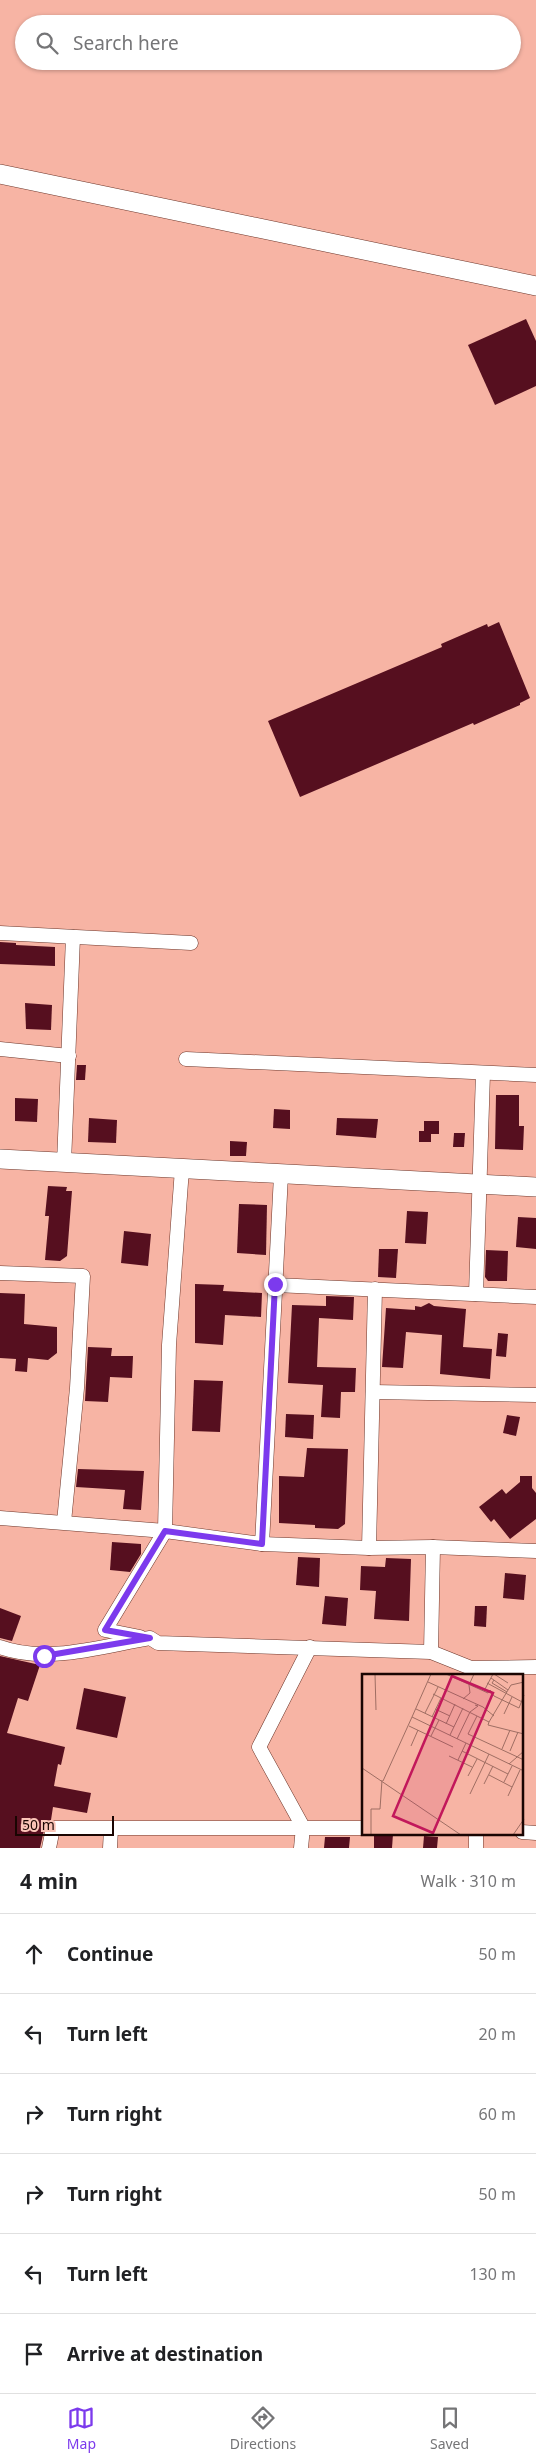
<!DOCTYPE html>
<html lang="en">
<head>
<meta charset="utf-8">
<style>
	body { margin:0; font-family:"Noto Sans",sans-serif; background:#f2f2f2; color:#202124 }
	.scale { position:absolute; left:15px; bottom:12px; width:99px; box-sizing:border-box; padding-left:5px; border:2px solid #1a0502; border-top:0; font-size:14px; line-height:18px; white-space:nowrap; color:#1a0502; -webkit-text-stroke:4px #fbc5b8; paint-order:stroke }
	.stop { position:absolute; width:15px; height:15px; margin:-11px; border:4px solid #7c3aed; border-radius:50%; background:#fff }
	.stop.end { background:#7c3aed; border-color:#fff; box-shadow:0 1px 5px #0008 }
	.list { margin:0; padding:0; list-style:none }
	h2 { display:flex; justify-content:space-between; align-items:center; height:65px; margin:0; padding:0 20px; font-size:21px }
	h2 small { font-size:16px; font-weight:400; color:#757577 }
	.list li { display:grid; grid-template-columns:32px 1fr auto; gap:15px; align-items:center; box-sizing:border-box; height:80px; padding:0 20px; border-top:1px solid #e0e0e0 }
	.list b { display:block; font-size:19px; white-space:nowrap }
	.list em { font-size:16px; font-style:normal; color:#757577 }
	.icon { flex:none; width:28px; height:28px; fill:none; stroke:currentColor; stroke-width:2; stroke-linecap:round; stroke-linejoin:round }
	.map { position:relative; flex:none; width:536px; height:1848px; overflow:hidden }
	.search { position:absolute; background:#fff; box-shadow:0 1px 4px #0004; left:15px; right:15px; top:15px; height:55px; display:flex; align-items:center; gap:12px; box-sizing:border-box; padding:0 18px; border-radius:28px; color:#757577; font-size:19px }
	.sheet { height:545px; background:#fff }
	nav { display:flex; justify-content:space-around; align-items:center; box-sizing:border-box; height:70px; border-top:1px solid #e0e0e0; background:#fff; font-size:14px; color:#757577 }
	nav a { display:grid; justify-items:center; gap:2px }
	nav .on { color:#7c3aed }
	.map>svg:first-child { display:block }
</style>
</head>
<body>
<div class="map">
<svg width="536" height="1848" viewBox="0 0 536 1848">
	<rect width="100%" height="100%" fill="#f7b4a4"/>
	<g fill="#560f1f">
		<polygon points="526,319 536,341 536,386 495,405 468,345"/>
		<polygon points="499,622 530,698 520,703 520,705 474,725 473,723 300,797 268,721 442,647 441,644 487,624 488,627"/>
		<polygon points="0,942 16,943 16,945 55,947 55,966 0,964"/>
		<polygon points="25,1003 52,1005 51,1030 26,1029"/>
		<polygon points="77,1065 86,1065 85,1080 76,1080"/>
		<polygon points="496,1095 519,1095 519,1126 524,1126 523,1150 495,1149"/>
		<polygon points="15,1098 38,1099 37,1122 15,1121"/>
		<polygon points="274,1109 290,1110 290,1129 273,1128"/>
		<polygon points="89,1118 117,1120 116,1143 88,1142"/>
		<polygon points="337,1118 378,1119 376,1138 336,1135"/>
		<polygon points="424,1121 439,1121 439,1134 431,1134 431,1142 419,1142 419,1131 424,1131"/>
		<polygon points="454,1133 465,1133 464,1147 453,1147"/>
		<polygon points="230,1141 247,1142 246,1156 230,1156"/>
		<polygon points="48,1186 67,1187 66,1191 72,1191 67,1256 60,1261 45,1260 49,1216 45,1216"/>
		<polygon points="239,1204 267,1205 266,1255 237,1253"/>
		<polygon points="407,1211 428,1212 426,1244 405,1243"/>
		<polygon points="518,1217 536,1218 536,1249 516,1247"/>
		<polygon points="124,1231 151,1234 148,1266 121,1263"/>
		<polygon points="379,1249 398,1249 396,1278 378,1277"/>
		<polygon points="486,1250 508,1251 507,1281 488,1281 485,1277"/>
		<polygon points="195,1284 224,1285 223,1291 262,1293 261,1317 225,1315 223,1345 195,1343"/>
		<polygon points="0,1293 25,1294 24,1324 57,1327 57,1353 48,1360 28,1358 27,1372 15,1371 16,1359 0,1358"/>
		<polygon points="326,1296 354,1297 353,1320 319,1318 317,1367 356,1368 355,1392 341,1392 340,1418 321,1417 323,1385 288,1383 292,1305 326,1306"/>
		<polygon points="429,1303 434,1306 466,1309 463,1347 492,1349 490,1379 440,1374 442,1335 406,1332 403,1368 382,1367 386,1308 415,1310 415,1306 421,1307"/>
		<polygon points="498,1333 508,1334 506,1357 496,1356"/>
		<polygon points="88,1347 112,1348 111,1356 133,1356 132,1378 110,1377 108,1402 85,1401"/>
		<polygon points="194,1380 223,1381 220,1432 192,1431"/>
		<polygon points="286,1414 314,1415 313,1439 285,1437"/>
		<polygon points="507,1415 520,1417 516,1436 503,1433"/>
		<polygon points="307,1448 348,1449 345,1524 338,1529 315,1528 315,1525 279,1523 279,1476 304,1477"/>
		<polygon points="78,1469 144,1471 141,1510 123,1509 125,1490 76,1487"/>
		<polygon points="520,1476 532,1476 532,1488 536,1493 536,1519 510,1539 494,1519 491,1522 479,1507 502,1489 506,1494 520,1482"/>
		<polygon points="112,1542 141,1544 141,1554 130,1572 110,1570"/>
		<polygon points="298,1557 320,1558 319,1587 296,1585"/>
		<polygon points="386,1558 411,1559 409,1621 374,1619 376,1591 360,1590 361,1566 385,1567"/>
		<polygon points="505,1573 526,1575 524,1600 503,1598"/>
		<polygon points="325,1596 348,1598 346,1626 322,1624"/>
		<polygon points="475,1606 487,1606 486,1627 474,1626"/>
		<polygon points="0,1608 21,1616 12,1641 0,1638"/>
		<polygon points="0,1656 40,1665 28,1701 18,1698 7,1733 65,1747 61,1765 58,1764 54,1786 91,1793 87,1813 53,1807 51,1820 45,1826 40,1848 0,1848"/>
		<polygon points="84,1688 126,1697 117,1738 76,1729"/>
		<polygon points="374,1834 393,1834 392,1848 374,1848"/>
		<polygon points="424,1836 438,1837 437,1848 423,1848"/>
		<polygon points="325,1837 350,1837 349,1848 324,1848"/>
	</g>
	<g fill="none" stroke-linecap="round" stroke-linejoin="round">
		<g stroke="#6d362a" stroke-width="15">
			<g id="street">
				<polyline points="0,933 191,943"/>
				<polyline points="0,1049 69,1056"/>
				<polyline points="186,1059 536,1075"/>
				<polyline points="64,1163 73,937"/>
				<polyline points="0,1273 83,1276 77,1388 64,1522"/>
				<polyline points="275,1285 536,1297"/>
				<polyline points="476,1294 483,1073"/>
				<polyline points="373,1392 536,1395"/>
				<polyline points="0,1518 165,1531 262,1544 369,1548 433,1547 536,1551"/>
				<polyline points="262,1544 281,1175"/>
				<polyline points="369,1548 375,1289"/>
				<polyline points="140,1637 105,1630 165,1531 169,1345 182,1169"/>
				<path d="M0 1647C47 1664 102 1646 150 1638L158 1643 431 1652 471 1668 536 1667"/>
				<polyline points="431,1652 433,1547"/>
				<polyline points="522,1832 536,1833"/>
				<polyline points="49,1848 53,1828 364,1828"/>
				<polyline points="110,1848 111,1829"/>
				<polyline points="301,1848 303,1827 259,1747 310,1647"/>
				<polyline points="476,1848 476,1834"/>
			</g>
		</g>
		<g stroke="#6d362a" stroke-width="20">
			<g id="secondary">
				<polyline points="0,174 536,286"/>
				<polyline points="0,1159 536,1187"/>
			</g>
		</g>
		<use href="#street" stroke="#fff" stroke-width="14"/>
		<use href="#secondary" stroke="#fff" stroke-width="19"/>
	</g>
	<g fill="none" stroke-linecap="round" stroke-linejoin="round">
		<polyline stroke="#7c3aed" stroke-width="6" points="44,1656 150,1638 105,1630 165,1531 262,1544 275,1284"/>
	</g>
	<g transform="translate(362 1674)">
		<rect width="161" height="161" fill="#f7b4a4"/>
		<path fill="none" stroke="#9f6e63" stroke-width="1" d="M13 0 14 36M69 0 50 43 162 97M84 0 126 19 128 16 132 22 157 34 162 21M132 0 146 9M129 4 146 16M132 6 130 9 145 18M66 8 121 33 132 42M125 9 162 29M122 17 131 0M71 20 127 48 126 51 162 60M101 25 108 19 107 11 112 0M54 35 92 53M73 35 88 42M63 39 76 13M142 40 150 23M115 42 106 60 162 86M70 43 79 24M127 48 149 11 162 8M84 50 93 30M47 52 91 73M88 61 101 34M69 62 77 46M95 65 108 38 116 32 113 31M49 72 56 56M140 75 148 56M100 77 146 100M148 77 156 58M87 82 110 93M96 86 104 69M147 90 162 77M0 94 99 161M127 101 150 113M106 102 115 85M21 107 50 43M142 108 150 92M122 110 131 92M108 120 127 80M146 122 158 96M9 161V135H18L20 106M151 161 162 145"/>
		<path fill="#c2185b" fill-opacity="0.15" stroke="#c2185b" stroke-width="2.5" d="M90 2 131 19 71 159 31 142Z"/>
		<rect width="161" height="161" fill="none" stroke="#1a0502" stroke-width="2.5"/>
	</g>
</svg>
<div class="scale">50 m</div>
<div class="stop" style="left:44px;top:1656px"></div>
<div class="stop end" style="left:275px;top:1284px"></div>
<div class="search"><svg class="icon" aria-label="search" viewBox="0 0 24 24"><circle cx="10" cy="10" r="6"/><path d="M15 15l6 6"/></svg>Search here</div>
</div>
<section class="sheet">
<h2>4 min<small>Walk · 310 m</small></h2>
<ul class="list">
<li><svg class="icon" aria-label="ahead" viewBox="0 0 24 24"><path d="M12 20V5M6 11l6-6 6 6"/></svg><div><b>Continue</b></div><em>50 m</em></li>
<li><svg class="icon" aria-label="left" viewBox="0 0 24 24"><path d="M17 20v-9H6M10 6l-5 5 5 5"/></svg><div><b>Turn left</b></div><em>20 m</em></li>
<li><svg class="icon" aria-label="right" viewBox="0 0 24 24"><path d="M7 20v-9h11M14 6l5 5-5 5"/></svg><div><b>Turn right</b></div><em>60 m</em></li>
<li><svg class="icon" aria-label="right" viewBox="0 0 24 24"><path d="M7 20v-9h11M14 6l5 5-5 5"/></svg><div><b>Turn right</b></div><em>50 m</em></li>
<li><svg class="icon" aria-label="left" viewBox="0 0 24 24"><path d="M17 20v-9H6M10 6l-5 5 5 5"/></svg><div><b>Turn left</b></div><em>130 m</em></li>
<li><svg class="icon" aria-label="arrive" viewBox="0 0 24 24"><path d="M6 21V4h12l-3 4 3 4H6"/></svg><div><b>Arrive at destination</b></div></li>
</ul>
</section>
<nav>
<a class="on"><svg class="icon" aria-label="map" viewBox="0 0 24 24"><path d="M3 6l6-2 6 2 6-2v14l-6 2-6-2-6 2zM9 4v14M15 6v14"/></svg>Map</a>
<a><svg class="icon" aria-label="directions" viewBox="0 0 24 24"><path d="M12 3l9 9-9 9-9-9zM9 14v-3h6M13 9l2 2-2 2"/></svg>Directions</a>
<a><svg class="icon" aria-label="saved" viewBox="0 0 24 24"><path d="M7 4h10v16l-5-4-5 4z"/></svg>Saved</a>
</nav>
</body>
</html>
